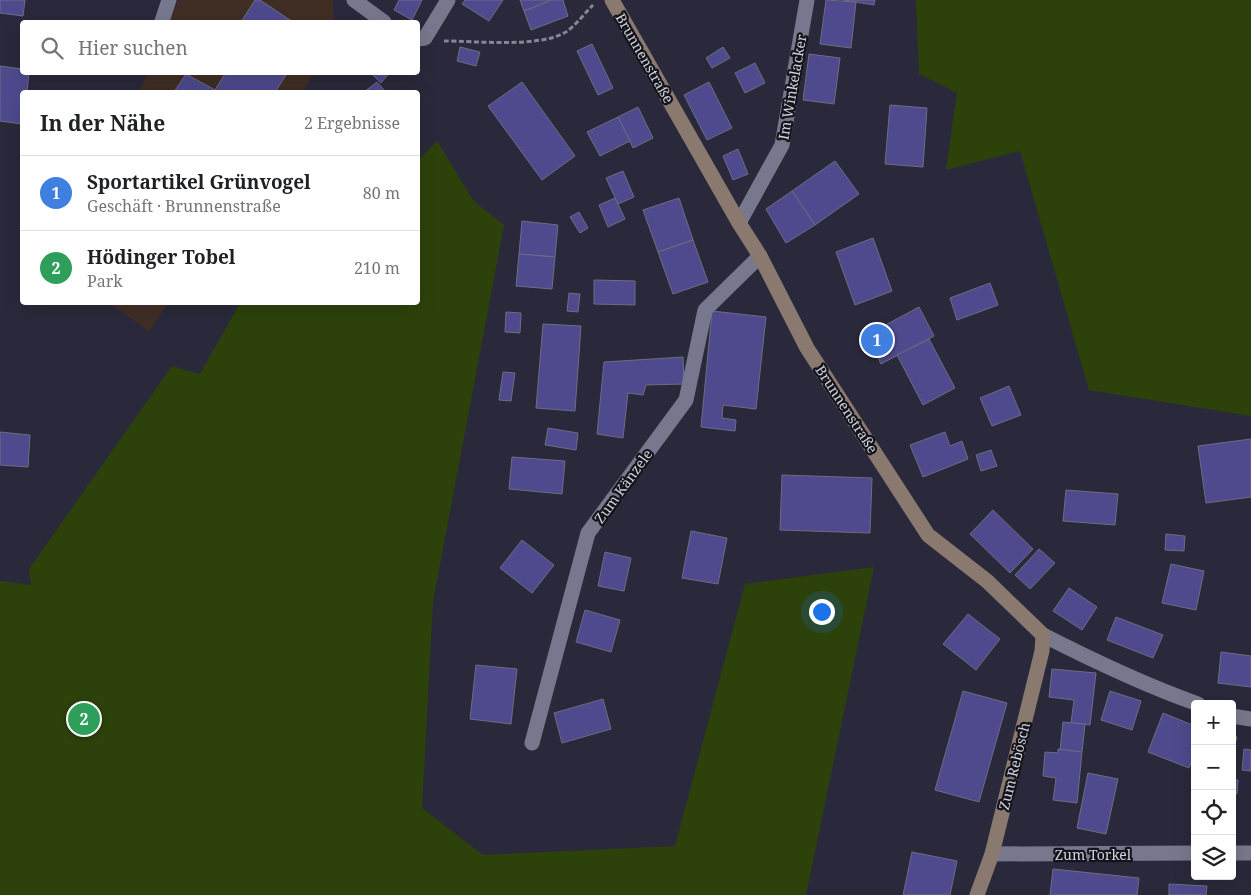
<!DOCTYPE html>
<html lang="de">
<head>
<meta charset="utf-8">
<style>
	body { margin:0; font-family:"Noto Serif",serif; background:#f6f6f6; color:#202124 }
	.controls { position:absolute; right:15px; bottom:15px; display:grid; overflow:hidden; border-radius:5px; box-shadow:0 5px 20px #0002 }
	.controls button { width:45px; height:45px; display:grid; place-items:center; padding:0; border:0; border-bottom:1px solid #e0e0e0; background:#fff; color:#202124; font:25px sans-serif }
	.you { position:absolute; left:821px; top:611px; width:18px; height:18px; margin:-12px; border:4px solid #fff; border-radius:50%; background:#1a73e8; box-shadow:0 0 0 8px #1a73e833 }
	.badge { display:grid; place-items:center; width:32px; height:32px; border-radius:50%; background:#d93025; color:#fff; font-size:16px; font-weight:700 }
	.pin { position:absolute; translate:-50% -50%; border:2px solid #fff; box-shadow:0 1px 5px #0006 }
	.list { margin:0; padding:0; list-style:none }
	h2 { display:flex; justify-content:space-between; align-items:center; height:65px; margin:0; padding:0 20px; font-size:21px }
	h2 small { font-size:16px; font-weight:400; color:#757577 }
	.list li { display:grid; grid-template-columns:32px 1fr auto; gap:15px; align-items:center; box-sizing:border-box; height:75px; padding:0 20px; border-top:1px solid #e0e0e0 }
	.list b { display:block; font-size:19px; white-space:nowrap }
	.list p { margin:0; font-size:16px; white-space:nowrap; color:#757577 }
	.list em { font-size:16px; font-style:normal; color:#757577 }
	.icon { flex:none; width:28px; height:28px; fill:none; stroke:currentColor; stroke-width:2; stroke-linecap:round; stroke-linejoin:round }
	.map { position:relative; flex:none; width:1251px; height:895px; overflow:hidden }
	.search { position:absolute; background:#fff; box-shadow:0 5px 20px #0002; left:20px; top:20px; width:400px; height:55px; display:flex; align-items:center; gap:12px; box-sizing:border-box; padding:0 18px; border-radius:5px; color:#757577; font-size:19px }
	.panel { position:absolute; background:#fff; box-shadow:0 5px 20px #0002; left:20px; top:90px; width:400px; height:215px; border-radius:5px }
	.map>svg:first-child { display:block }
</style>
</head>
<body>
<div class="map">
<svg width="1251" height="895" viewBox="0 0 1251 895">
	<rect width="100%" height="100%" fill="#29293b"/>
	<g fill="#402e25">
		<polygon points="179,0 333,0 334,18 333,22 168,22"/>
		<polygon points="147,73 315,73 302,92 139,92"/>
		<polygon points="109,303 168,303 149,331"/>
	</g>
	<g fill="#2d420b">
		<polygon points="916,0 1251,0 1251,416 1089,390 1020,151 946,170 957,93 919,74"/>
		<polygon points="437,141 473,200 504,225 433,602 422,808 483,855 675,846 745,584 874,567 806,895 0,895 0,581 31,585 29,569 172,366 200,374 240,303 418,302 418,161"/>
	</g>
	<g fill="#4e4a8d" stroke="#6c6d82">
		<polygon points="0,0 25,0 23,16 0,13"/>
		<polygon points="255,0 260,0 293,22 241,22"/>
		<polygon points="399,0 422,0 412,20 394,10"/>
		<polygon points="465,0 503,0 489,21 462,4"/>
		<polygon points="520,0 552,0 524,11"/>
		<polygon points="552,0 563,0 568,16 531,30 524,11"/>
		<polygon points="826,0 856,2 851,48 820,44"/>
		<polygon points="843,0 875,0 874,5"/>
		<polygon points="592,44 613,88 598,95 577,51"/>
		<polygon points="460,47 480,52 476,66 457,61"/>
		<polygon points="723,47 730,58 712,68 706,58"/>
		<polygon points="809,54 840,58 834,104 803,100"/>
		<polygon points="755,63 765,83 745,93 735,73"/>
		<polygon points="0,66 22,69 22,72 29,72 27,92 22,92 22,124 0,121"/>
		<polygon points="226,72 288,72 275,92 174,92 186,74 215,90"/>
		<polygon points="370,72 390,72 381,83"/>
		<polygon points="377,82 386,92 364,92"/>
		<polygon points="522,82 575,156 542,180 488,106"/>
		<polygon points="709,82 732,128 707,140 684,95"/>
		<polygon points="890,105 927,108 923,167 885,164"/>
		<polygon points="638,107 653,138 633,148 618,117"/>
		<polygon points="618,117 630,141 600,156 587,132"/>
		<polygon points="738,149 748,174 733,180 723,156"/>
		<polygon points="835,161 859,194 815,225 792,191"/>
		<polygon points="623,171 634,197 618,204 606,178"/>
		<polygon points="792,191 815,225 786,243 766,209"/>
		<polygon points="615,198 625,219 608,227 599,205"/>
		<polygon points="679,198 693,240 658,252 643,210"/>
		<polygon points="579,212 588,228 580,233 570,217"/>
		<polygon points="522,221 558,225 555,257 519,254"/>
		<polygon points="873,238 892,291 855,305 836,252"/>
		<polygon points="693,240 708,282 673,294 658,252"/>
		<polygon points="519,254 555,257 552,289 516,286"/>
		<polygon points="594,280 635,281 635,305 594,304"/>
		<polygon points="990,283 998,305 957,320 950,298"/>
		<polygon points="569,293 580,294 578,312 567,311"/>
		<polygon points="919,307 934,336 881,364 867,335"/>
		<polygon points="712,311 766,317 756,409 723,405 722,418 736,420 735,431 701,427"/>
		<polygon points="506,312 521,313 520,333 505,332"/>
		<polygon points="543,324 581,326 575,411 536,408"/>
		<polygon points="929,339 955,388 923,405 897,355"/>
		<polygon points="683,357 684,384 646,385 643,395 628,393 623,438 597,434 604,362"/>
		<polygon points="503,372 515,373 511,401 499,400"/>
		<polygon points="1009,386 1021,415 992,426 980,398"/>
		<polygon points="548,428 578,433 576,450 545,445"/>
		<polygon points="0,432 30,435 28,467 0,465"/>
		<polygon points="945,432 950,446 962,441 968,459 923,477 910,445"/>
		<polygon points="1251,439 1251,497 1206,503 1198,446"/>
		<polygon points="991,450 997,466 981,471 976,455"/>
		<polygon points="512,457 565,461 562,494 509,489"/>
		<polygon points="782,475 872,478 870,533 780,530"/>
		<polygon points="1066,490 1118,494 1115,525 1063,521"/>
		<polygon points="993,510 1033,549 1010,573 970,534"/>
		<polygon points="691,531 727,538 718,584 682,578"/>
		<polygon points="1166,534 1185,536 1184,551 1165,550"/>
		<polygon points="522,540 554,565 532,593 500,568"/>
		<polygon points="1039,549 1055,563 1030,589 1015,575"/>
		<polygon points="605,552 631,558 624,591 598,586"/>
		<polygon points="1171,564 1204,571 1196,610 1162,603"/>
		<polygon points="1069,588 1097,607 1082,630 1053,611"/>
		<polygon points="585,610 620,620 611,652 576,642"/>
		<polygon points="968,614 1000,639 976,670 943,644"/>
		<polygon points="1116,617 1163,635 1153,658 1107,640"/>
		<polygon points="1221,652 1251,656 1251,687 1218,683"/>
		<polygon points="476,665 517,669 511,724 470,719"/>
		<polygon points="1052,669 1096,673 1090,725 1071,723 1074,700 1049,697"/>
		<polygon points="963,691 1007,703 979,802 935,790"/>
		<polygon points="1110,691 1141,701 1132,730 1101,720"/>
		<polygon points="603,699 611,729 562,743 554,713"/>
		<polygon points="1163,713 1195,726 1195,754 1189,768 1148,752"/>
		<polygon points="1063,722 1085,724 1082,752 1060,750"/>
		<polygon points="1232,735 1237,737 1232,754"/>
		<polygon points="1058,749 1082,752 1077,803 1053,800 1056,778 1043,776 1045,752 1058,753"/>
		<polygon points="1244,749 1251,750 1251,771 1242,770"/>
		<polygon points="1088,773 1118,779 1106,834 1077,828"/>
		<polygon points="1232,780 1238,780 1237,794 1232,793"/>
		<polygon points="912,852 957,861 950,895 903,895"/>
		<polygon points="1053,869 1139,878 1137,895 1050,895"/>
		<polygon points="1169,884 1207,886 1206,895 1169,895"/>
	</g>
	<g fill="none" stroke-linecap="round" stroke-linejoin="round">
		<path stroke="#868694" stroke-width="3" stroke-dasharray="5 2.5" stroke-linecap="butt" d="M444 41C476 41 539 48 566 32 576 25 585 13 593 5"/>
		<g stroke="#77788d" stroke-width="15">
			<polyline points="354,0 384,22"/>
			<polyline points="162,21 169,0"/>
			<polyline points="418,39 425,38 448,0"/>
			<polyline points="739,223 782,145 807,0"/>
			<path d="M1043 635C1094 661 1144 685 1198 704"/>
			<polyline points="1232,716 1251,719"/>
			<polyline points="532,743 588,533 686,400 705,310 760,256"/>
			<polyline points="1232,853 1251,853"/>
			<polyline points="992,854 1195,853"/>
		</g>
		<polyline stroke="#89796e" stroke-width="15" points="612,0 739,223 760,256 807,348 928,535 987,581 1043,635 1042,651 992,854 977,895"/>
	</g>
	<g text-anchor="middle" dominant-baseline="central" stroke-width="4.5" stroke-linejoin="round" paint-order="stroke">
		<g font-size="14" fill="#d3d3df" stroke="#13131b">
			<text transform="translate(645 58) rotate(60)">Brunnenstraße</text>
			<text transform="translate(792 87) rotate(-80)">Im Winkelacker</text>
			<text transform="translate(847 409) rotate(57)">Brunnenstraße</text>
			<text transform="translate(623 486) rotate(-54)">Zum Känzele</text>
			<text transform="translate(1014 766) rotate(-76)">Zum Rebösch</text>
			<text x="1093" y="854">Zum Torkel</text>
		</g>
	</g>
</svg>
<div class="controls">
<button>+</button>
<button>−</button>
<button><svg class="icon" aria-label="locate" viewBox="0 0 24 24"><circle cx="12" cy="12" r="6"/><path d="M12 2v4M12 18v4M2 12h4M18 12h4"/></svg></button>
<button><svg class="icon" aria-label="layers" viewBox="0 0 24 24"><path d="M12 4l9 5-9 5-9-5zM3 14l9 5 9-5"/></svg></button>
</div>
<div class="you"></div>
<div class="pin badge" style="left:877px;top:340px;background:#3f7fe0">1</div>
<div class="pin badge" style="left:84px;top:719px;background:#2e9e5b">2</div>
<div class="search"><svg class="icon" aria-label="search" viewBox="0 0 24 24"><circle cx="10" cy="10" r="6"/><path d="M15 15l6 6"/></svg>Hier suchen</div>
<section class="panel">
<h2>In der Nähe<small>2 Ergebnisse</small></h2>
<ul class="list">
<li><span class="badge" style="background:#3f7fe0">1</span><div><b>Sportartikel Grünvogel</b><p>Geschäft · Brunnenstraße</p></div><em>80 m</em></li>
<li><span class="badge" style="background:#2e9e5b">2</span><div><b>Hödinger Tobel</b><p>Park</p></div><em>210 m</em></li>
</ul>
</section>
</div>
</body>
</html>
